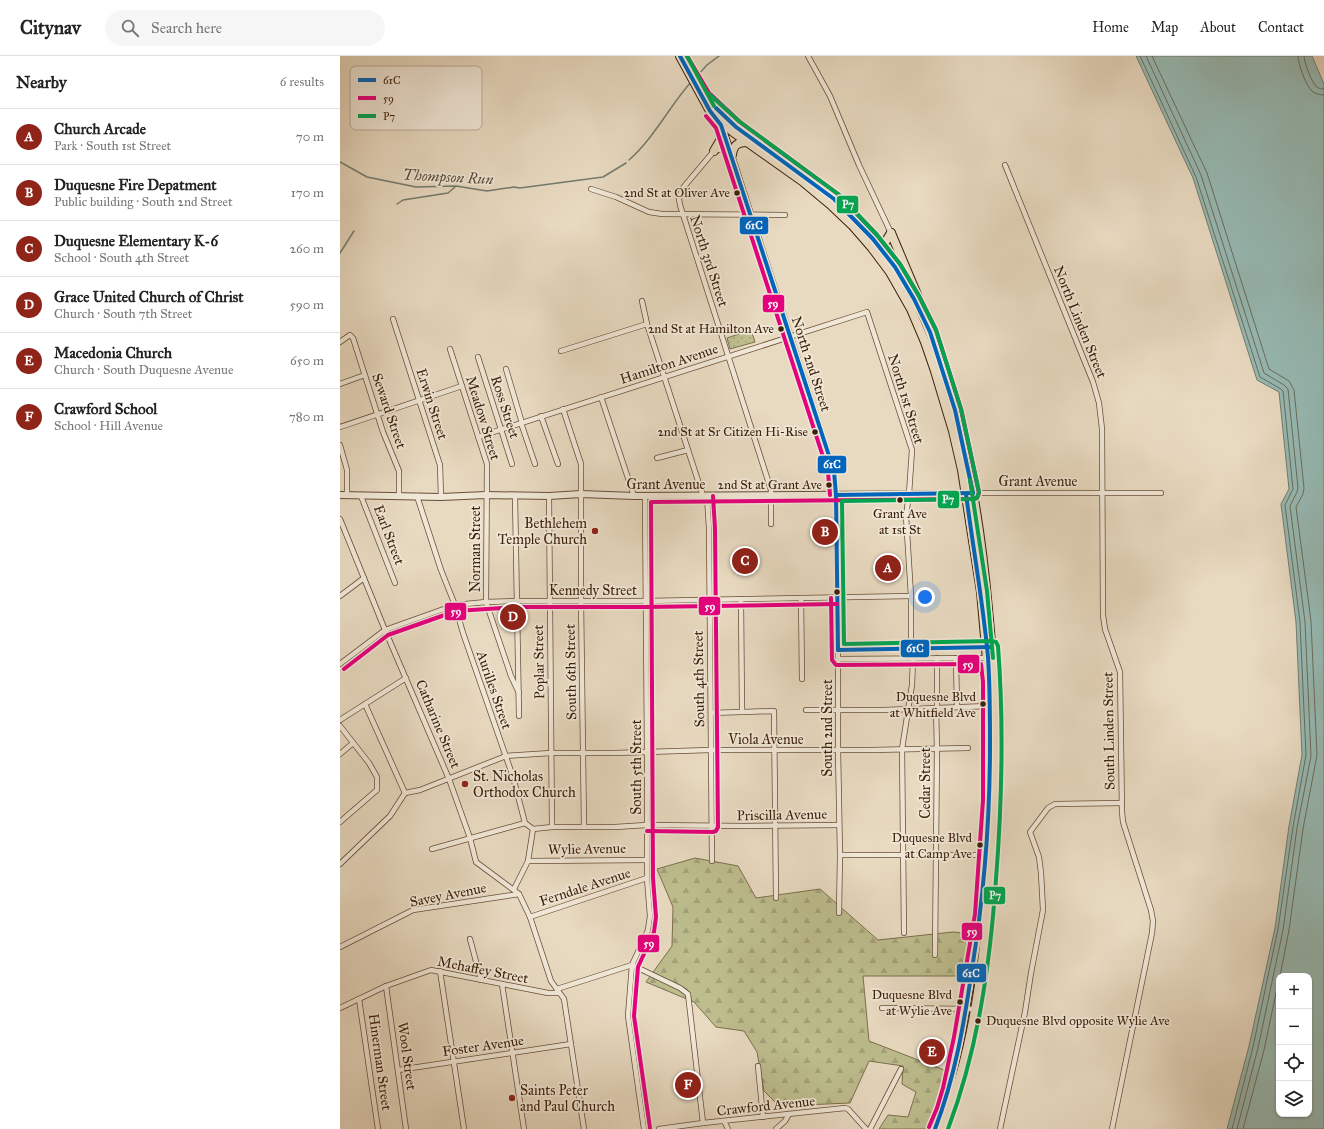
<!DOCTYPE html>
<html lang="en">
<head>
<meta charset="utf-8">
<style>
	body { margin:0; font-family:"IM FELL Great Primer",serif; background:#f6f6f6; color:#222 }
	.controls { position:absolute; right:12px; bottom:12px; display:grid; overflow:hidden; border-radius:8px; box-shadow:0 1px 3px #0004 }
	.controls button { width:36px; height:36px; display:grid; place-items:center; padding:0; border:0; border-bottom:1px solid #e0e0e0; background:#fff; color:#222; font:20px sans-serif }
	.you { position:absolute; left:585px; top:541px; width:14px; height:14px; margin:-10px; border:3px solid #fff; border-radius:50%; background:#1a73e8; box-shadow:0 0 0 6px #1a73e833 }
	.badge { display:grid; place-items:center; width:26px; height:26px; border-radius:50%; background:#8f2418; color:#fff; font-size:13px; font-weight:700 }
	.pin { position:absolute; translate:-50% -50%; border:2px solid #fff; box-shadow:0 1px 4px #0006 }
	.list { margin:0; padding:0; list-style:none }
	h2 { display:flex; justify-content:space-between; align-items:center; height:52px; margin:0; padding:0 16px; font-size:17px }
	h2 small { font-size:13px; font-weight:400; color:#767676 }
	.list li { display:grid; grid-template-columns:26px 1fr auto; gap:12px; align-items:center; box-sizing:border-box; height:56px; padding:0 16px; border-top:1px solid #e0e0e0 }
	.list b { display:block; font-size:15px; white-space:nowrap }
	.list p { margin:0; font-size:13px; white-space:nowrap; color:#767676 }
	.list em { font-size:13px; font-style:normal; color:#767676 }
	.icon { flex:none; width:22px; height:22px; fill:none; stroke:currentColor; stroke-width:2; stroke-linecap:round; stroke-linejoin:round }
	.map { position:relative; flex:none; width:984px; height:1073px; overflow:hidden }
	header { display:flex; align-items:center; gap:24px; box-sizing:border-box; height:56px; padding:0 20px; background:#fff; border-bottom:1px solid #e0e0e0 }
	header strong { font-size:19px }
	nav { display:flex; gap:22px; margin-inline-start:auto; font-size:14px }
	.search { width:280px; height:36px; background:#f6f6f6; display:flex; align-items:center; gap:10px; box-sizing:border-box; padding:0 14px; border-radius:22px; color:#767676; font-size:15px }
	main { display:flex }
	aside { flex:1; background:#fff }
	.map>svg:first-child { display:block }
</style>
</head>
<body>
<header>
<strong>Citynav</strong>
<div class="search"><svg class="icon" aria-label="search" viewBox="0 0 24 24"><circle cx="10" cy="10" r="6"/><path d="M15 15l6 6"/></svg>Search here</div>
<nav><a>Home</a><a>Map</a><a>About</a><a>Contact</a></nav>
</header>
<main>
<aside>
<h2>Nearby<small>6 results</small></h2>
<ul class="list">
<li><span class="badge">A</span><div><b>Church Arcade</b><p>Park · South 1st Street</p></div><em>70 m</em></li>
<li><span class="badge">B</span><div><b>Duquesne Fire Depatment</b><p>Public building · South 2nd Street</p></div><em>170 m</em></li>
<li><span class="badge">C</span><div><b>Duquesne Elementary K-6</b><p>School · South 4th Street</p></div><em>260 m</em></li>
<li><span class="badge">D</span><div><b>Grace United Church of Christ</b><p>Church · South 7th Street</p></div><em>590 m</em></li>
<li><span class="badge">E</span><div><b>Macedonia Church</b><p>Church · South Duquesne Avenue</p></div><em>650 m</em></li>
<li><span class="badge">F</span><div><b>Crawford School</b><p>School · Hill Avenue</p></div><em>780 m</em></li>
</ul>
</aside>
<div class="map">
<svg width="984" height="1073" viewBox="0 0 984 1073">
	<defs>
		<pattern id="grass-dots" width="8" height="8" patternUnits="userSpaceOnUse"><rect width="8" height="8" fill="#bdbd8e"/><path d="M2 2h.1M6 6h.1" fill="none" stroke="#a3a279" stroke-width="1.8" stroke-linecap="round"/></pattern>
		<pattern id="forest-firs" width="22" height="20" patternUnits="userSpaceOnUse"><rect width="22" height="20" fill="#bdbd8e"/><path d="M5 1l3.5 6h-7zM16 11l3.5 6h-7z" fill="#a3a279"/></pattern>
	</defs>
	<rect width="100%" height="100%" fill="#e8dac1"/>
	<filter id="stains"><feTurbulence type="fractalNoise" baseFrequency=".005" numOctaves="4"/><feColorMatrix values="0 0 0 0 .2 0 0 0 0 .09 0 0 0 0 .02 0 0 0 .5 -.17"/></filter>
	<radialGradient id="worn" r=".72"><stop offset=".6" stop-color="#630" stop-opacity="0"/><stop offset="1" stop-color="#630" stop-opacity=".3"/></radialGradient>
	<polygon fill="url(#grass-dots)" stroke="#7d6e4c" points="411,274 415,286 390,293 387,282"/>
	<polygon fill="url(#forest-firs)" stroke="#7d6e4c" points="355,802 398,810 416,842 480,833 538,884 613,876 632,878 626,920 523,920 529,985 604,1014 598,1055 590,1073 539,1073 548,1059 568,1061 576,1036 562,1028 563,1010 529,1005 510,1047 439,1050 424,1035 417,996 404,975 376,971 354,946 306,926 332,890 333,851 317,813"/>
	<path fill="#97bab4" stroke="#737c70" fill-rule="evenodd" d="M796 0H972L984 28V1073H887L909 990 935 872 949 770 962 699 956 566 941 448 949 433 939 336 917 324 853 122ZM939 920H969V1058H939Z"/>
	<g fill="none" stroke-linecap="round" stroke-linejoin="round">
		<g stroke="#6a6d5e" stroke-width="1">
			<polyline points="800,0 856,121 920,321 941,333 943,335 953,433 945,449 960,566 966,699 953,771 938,873 913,991 892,1073"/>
			<polyline points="806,0 861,119 924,317 944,329 948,333 958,432 957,436 950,450 965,566 971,700 957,772 943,874 918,992 897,1073"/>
			<polyline points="812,0 867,117 929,313 949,325 954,334 964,432 963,438 956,451 971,565 977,699 963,773 949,874 940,920"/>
			<path d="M958 0C958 8 966 30 972 35 976 38 980 39 984 39"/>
			<path d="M964 0C964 6 972 28 977 31 980 33 981 33 984 33"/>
			<polyline points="903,1073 924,994 939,923"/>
		</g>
		<g stroke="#737c70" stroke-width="1.5">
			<polyline points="355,22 367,9 379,0"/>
			<path d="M289 104C314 82 329 51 351 26"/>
			<polyline points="0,106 27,121 76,131 116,130 147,135 174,131 180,132 263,121 286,107"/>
			<polyline points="57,148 63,144 108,137 115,131"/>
			<polyline points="0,197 14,175"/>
		</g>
		<g stroke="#684e37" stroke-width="6">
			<g id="minor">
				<polyline points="468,0 490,40 519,109 551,177"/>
				<polyline points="665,109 753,326 759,347 762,373 763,559 765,573 780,616 782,756 783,766 811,854 813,865 812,877 772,1073"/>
				<polyline points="251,133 276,141 309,156 322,158 445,159"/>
				<polyline points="302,245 307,268 363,440"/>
				<polyline points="53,263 100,409 101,441"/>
				<polyline points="0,286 10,279 13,282 43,376 59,415 59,440"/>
				<polyline points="110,293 147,408 146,546 171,620 179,637"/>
				<polyline points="221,295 307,268"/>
				<polyline points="138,301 172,408"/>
				<polyline points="166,313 182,367"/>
				<polyline points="0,328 25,319"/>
				<polyline points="261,341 294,440"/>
				<polyline points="223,353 241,408 241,545 244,771"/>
				<polyline points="201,360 218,408"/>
				<polyline points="181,367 195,408"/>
				<polyline points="0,371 122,330"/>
				<polyline points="138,381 527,256 572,394 569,438 566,460 571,540 571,593 573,603 572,629 562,693 564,877"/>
				<polyline points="0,389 7,414 7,439"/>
				<polyline points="317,402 348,394"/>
				<polyline points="633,437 821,437"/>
				<polyline points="21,440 55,527"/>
				<polyline points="77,440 101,514 115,549 123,577 173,721 185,767 193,773 188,805 174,833"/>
				<polyline points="175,440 179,660"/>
				<polyline points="209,440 212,771"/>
				<polyline points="367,440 369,472 372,805"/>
				<polyline points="0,463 45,574 109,723 130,782 136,806 179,838 190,861 211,925 224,943 244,1073"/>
				<path d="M431 468V434L340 149 339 143 342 133 374 95C381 92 387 93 392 99L494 415 496 439 498 594V694L500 799 499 857"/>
				<polyline points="0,540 24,522"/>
				<polyline points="461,542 462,623"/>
				<polyline points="401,543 402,656"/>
				<polyline points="498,594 647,591"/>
				<polyline points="597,602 597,652"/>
				<polyline points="616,602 617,651"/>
				<polyline points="498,603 649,602"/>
				<polyline points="0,608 45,574 115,549 146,546 177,545 305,545 571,540"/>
				<polyline points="25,648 65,737"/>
				<polyline points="466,654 544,654 649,650"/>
				<polyline points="371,657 434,655 436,842"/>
				<polyline points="0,664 66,622"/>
				<polyline points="0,670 29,707 37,721 37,734 0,766"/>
				<polyline points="0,698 13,687"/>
				<polyline points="193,773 212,771 275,771 307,769 404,770 499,769"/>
				<polyline points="92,793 185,767"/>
				<polyline points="500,799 646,799"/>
				<polyline points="188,805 307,804"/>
				<polyline points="0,808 50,760 65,737 80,734 166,700 211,697 275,697 370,694 531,694 628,692"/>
				<polyline points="190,861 307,822"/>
				<polyline points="130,883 141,924"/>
				<polyline points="0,891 73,854 179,838"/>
				<polyline points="595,899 597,693 596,652"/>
				<polyline points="100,915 124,1073"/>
				<polyline points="162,928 184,1073"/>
				<polyline points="46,930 66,1073"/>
				<polyline points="217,933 292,909 340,932 348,938 363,1067"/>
				<polyline points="19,943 38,1073"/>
				<polyline points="0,952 46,930 91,914 208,937 219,937"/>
				<polyline points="542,952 635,953"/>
				<polyline points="418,1010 423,1061"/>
				<polyline points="58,1014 231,988"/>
				<polyline points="384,1065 388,1073"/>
				<polyline points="304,1073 288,960 292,909 308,874 310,860 307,822 307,696 305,440"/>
				<polyline points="319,1073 363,1067 505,1052 508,1053 526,1073"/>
				<polyline points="436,1073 445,1065 449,1058"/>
				<polyline points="530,1073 561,1013"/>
				<polyline points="660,1073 685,956 691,917 703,854 701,817 699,801 690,776 708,752 715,748 782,747"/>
			</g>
		</g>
		<g stroke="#684e37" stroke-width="8">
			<polyline id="tertiary" points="0,439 101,441 146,439 209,440 241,438 294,440 630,438"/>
		</g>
		<g stroke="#3d2009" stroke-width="10">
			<g id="primary">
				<polyline points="340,0 370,55 378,64 393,76 462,125 492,150 512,169 532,192 550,216 571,253 585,286 595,315 613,375 622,414 641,536 649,626 649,744 641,859 631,919 620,982 609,1033 603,1054 595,1073"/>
				<polyline points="367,45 396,71 459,116"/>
				<polyline points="379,66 389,95"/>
				<polyline points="374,95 381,83 383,78"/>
				<path d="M392 99C393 90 397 86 407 86"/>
				<path d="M484 136C524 167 557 208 580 254 591 275 596 297 604 319 629 395 641 474 648 553 651 586 654 619 656 652 658 715 654 778 649 840 642 919 632 1000 602 1073"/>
				<polyline points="551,177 578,241"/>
				<polyline points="534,191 537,188 546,185 551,177"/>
			</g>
		</g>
		<use href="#minor" stroke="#f0e7d7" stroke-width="4.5"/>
		<use href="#tertiary" stroke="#f0e7d7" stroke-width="6"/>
		<use href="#primary" stroke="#e8dac1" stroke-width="8"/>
		<g stroke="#f0e7d7" stroke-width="7">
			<g id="bus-1">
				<polyline points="340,0 370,55 381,69 494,415 496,439 498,594"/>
				<polyline points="376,52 396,71 494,143 533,183 555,211 574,243 590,276 615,354 633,437"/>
				<polyline points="496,439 633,437"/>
				<polyline points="498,594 652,591"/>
				<path d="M595 1073C615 1021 624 968 632 913 644 839 650 764 650 688 650 659 650 630 648 601 643 546 633 492 626 438"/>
			</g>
		</g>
		<g stroke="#f0e7d7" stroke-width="7">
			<g id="bus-2">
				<polyline points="366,60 376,72 488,416 490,439"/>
				<polyline points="491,542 492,604 496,609 641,608 643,626 643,744 635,858 614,981 603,1032 597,1052 589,1071"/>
				<polyline points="4,613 48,579 116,555 177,551 305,551 497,548"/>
				<polyline points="307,775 373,776 376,775 378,771 375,472 373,440"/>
				<polyline points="310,1072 294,960 298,911 314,876 316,861 313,822 311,446 633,443 637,442 639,437 621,353 596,274 579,240 560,208 537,179 498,138 400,66 369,37 347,0"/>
			</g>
		</g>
		<g stroke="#f0e7d7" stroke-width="7">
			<g id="bus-3">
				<polyline points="347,0 374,50"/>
				<path d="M368 37 400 66 498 138 537 179 560 208 579 240 596 274 621 353 639 436 637 442 633 443 502 445 504 588 652 585 656 586 658 590C664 668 662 746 656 823 650 909 638 993 608 1073"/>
				<polyline points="630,424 647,535 653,602"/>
			</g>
		</g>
		<use href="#bus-1" stroke="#0065bd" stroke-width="4"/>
		<use href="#bus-2" stroke="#e5007d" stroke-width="4"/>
		<use href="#bus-3" stroke="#00a651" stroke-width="4"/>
	</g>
	<g fill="#3d2009" stroke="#f0e7d7" stroke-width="1.5">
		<circle cx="397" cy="137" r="3.5"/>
		<circle cx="441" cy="273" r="3.5"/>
		<circle cx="475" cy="376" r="3.5"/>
		<circle cx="489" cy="429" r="3.5"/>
		<circle cx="560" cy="444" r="3.5"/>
		<circle cx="497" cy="536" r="3.5"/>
		<circle cx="643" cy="648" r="3.5"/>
		<circle cx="640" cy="789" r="3.5"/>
		<circle cx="620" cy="946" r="3.5"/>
		<circle cx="638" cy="965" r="3.5"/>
	</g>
	<g fill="#8f2418" stroke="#f0e7d7" stroke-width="1.5">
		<circle cx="255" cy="475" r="4"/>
		<circle cx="125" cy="728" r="4"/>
		<circle cx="172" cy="1042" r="4"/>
	</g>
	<g text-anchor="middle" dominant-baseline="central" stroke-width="3.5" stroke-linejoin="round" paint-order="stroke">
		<g font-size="13" fill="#3d2009" stroke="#f0e7d7" text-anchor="end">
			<text x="390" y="137">2nd St at Oliver Ave</text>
			<text x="434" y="273">2nd St at Hamilton Ave</text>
			<text x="468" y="376">2nd St at Sr Citizen Hi-Rise</text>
			<text x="482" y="429">2nd St at Grant Ave</text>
			<text x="560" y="458" text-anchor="middle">Grant Ave<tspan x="560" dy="16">at 1st St</tspan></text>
			<text x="636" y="641">Duquesne Blvd<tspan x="636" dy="16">at Whitfield Ave</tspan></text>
			<text x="632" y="782">Duquesne Blvd<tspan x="632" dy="16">at Camp Ave</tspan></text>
			<text x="612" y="939">Duquesne Blvd<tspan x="612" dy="16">at Wylie Ave</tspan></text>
			<text x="646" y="965" text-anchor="start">Duquesne Blvd opposite Wylie Ave</text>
		</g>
		<g font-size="14" fill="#3d2009" stroke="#f0e7d7">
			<text transform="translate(369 205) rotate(72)">North 3rd Street</text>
			<text transform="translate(740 266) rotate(68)">North Linden Street</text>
			<text transform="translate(329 308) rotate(-18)">Hamilton Avenue</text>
			<text transform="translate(471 308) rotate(72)">North 2nd Street</text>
			<text transform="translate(566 343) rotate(73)">North 1st Street</text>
			<text transform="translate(92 348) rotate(72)">Erwin Street</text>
			<text transform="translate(165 351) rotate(72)">Ross Street</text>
			<text transform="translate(49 355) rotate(71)">Seward Street</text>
			<text transform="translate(143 362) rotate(73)">Meadow Street</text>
			<text x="698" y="425">Grant Avenue</text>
			<text x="326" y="428">Grant Avenue</text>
			<text transform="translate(49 479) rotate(69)">Earl Street</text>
			<text transform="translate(135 493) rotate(-90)">Norman Street</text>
			<text x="253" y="534">Kennedy Street</text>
			<text transform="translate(199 606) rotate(-91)">Poplar Street</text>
			<text transform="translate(231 616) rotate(-91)">South 6th Street</text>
			<text transform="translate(359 623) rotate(-91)">South 4th Street</text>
			<text transform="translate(154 634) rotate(71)">Aurilles Street</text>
			<text transform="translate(98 668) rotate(67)">Catharine Street</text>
			<text transform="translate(487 672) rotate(-90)">South 2nd Street</text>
			<text transform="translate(769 675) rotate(-91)">South Linden Street</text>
			<text x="426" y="683">Viola Avenue</text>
			<text transform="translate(296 711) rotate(-90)">South 5th Street</text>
			<text transform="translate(585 727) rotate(-90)">Cedar Street</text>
			<text transform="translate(442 759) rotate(-1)">Priscilla Avenue</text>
			<text transform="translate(247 793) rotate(-1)">Wylie Avenue</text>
			<text transform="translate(245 831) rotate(-18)">Ferndale Avenue</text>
			<text transform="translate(108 839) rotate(-11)">Savey Avenue</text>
			<text transform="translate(143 914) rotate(11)">Mehaffey Street</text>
			<text transform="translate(143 990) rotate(-8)">Foster Avenue</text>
			<text transform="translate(67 1000) rotate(82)">Wool Street</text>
			<text transform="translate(40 1006) rotate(82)">Hinerman Street</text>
			<text transform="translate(426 1050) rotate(-6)">Crawford Avenue</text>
		</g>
		<g font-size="14" fill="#3d2009" stroke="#f0e7d7" text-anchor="start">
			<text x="247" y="467" text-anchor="end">Bethlehem<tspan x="247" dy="16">Temple Church</tspan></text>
			<text x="133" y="720">St. Nicholas<tspan x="133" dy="16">Orthodox Church</tspan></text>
			<text x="180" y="1034">Saints Peter<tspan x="180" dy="16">and Paul Church</tspan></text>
		</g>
		<g font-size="15" font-style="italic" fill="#584e3c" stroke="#f0e7d7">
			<text transform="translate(108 121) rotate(3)">Thompson Run</text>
		</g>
	</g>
	<rect x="10" y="10" width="132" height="64" rx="6" fill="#f0e7d7" stroke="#baab99" stroke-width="1"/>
	<rect x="18" y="22" width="18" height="4" fill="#0065bd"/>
	<rect x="18" y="40" width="18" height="4" fill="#e5007d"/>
	<rect x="18" y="58" width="18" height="4" fill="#00a651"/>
	<g font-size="11" fill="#3d2009">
		<text x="43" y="28">61C</text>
		<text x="43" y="46">59</text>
		<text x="43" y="64">P7</text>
	</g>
	<g stroke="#f0e7d7" stroke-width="1.5">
		<rect x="496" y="139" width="23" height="19" rx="4" fill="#00a651"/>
		<rect x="399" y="160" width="30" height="19" rx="4" fill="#0065bd"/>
		<rect x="422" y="238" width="23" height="19" rx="4" fill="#e5007d"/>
		<rect x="477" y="399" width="30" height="19" rx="4" fill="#0065bd"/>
		<rect x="597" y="434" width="23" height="19" rx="4" fill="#00a651"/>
		<rect x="358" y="540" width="23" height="20" rx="4" fill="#e5007d"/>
		<rect x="104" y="546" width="23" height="19" rx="4" fill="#e5007d"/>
		<rect x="560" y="583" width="30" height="19" rx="4" fill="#0065bd"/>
		<rect x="617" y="598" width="23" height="20" rx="4" fill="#e5007d"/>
		<rect x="643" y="830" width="23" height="19" rx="4" fill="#00a651"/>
		<rect x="621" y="866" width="22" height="19" rx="4" fill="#e5007d"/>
		<rect x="297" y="878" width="23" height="19" rx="4" fill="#e5007d"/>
		<rect x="616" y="907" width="31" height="20" rx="4" fill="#0065bd"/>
	</g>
	<g font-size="11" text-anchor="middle" font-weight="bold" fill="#fff">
		<text x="508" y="152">P7</text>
		<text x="414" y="173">61C</text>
		<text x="433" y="251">59</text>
		<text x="492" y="412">61C</text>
		<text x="608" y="447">P7</text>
		<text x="370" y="554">59</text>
		<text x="116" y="559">59</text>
		<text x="575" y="596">61C</text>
		<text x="628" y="612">59</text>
		<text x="655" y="843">P7</text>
		<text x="632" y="879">59</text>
		<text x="309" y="891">59</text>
		<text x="631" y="921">61C</text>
	</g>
	<rect width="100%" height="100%" filter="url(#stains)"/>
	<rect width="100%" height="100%" fill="url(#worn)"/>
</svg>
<div class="controls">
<button>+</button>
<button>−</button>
<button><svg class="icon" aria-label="locate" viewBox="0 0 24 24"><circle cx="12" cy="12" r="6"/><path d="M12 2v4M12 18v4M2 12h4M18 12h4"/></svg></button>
<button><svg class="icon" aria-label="layers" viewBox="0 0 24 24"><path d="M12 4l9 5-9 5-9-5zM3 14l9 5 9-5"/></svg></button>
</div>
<div class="you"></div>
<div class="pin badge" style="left:548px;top:512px">A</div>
<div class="pin badge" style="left:485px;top:476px">B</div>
<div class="pin badge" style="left:405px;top:505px">C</div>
<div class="pin badge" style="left:173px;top:561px">D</div>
<div class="pin badge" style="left:592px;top:996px">E</div>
<div class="pin badge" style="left:348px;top:1029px">F</div>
</div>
</main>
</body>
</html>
